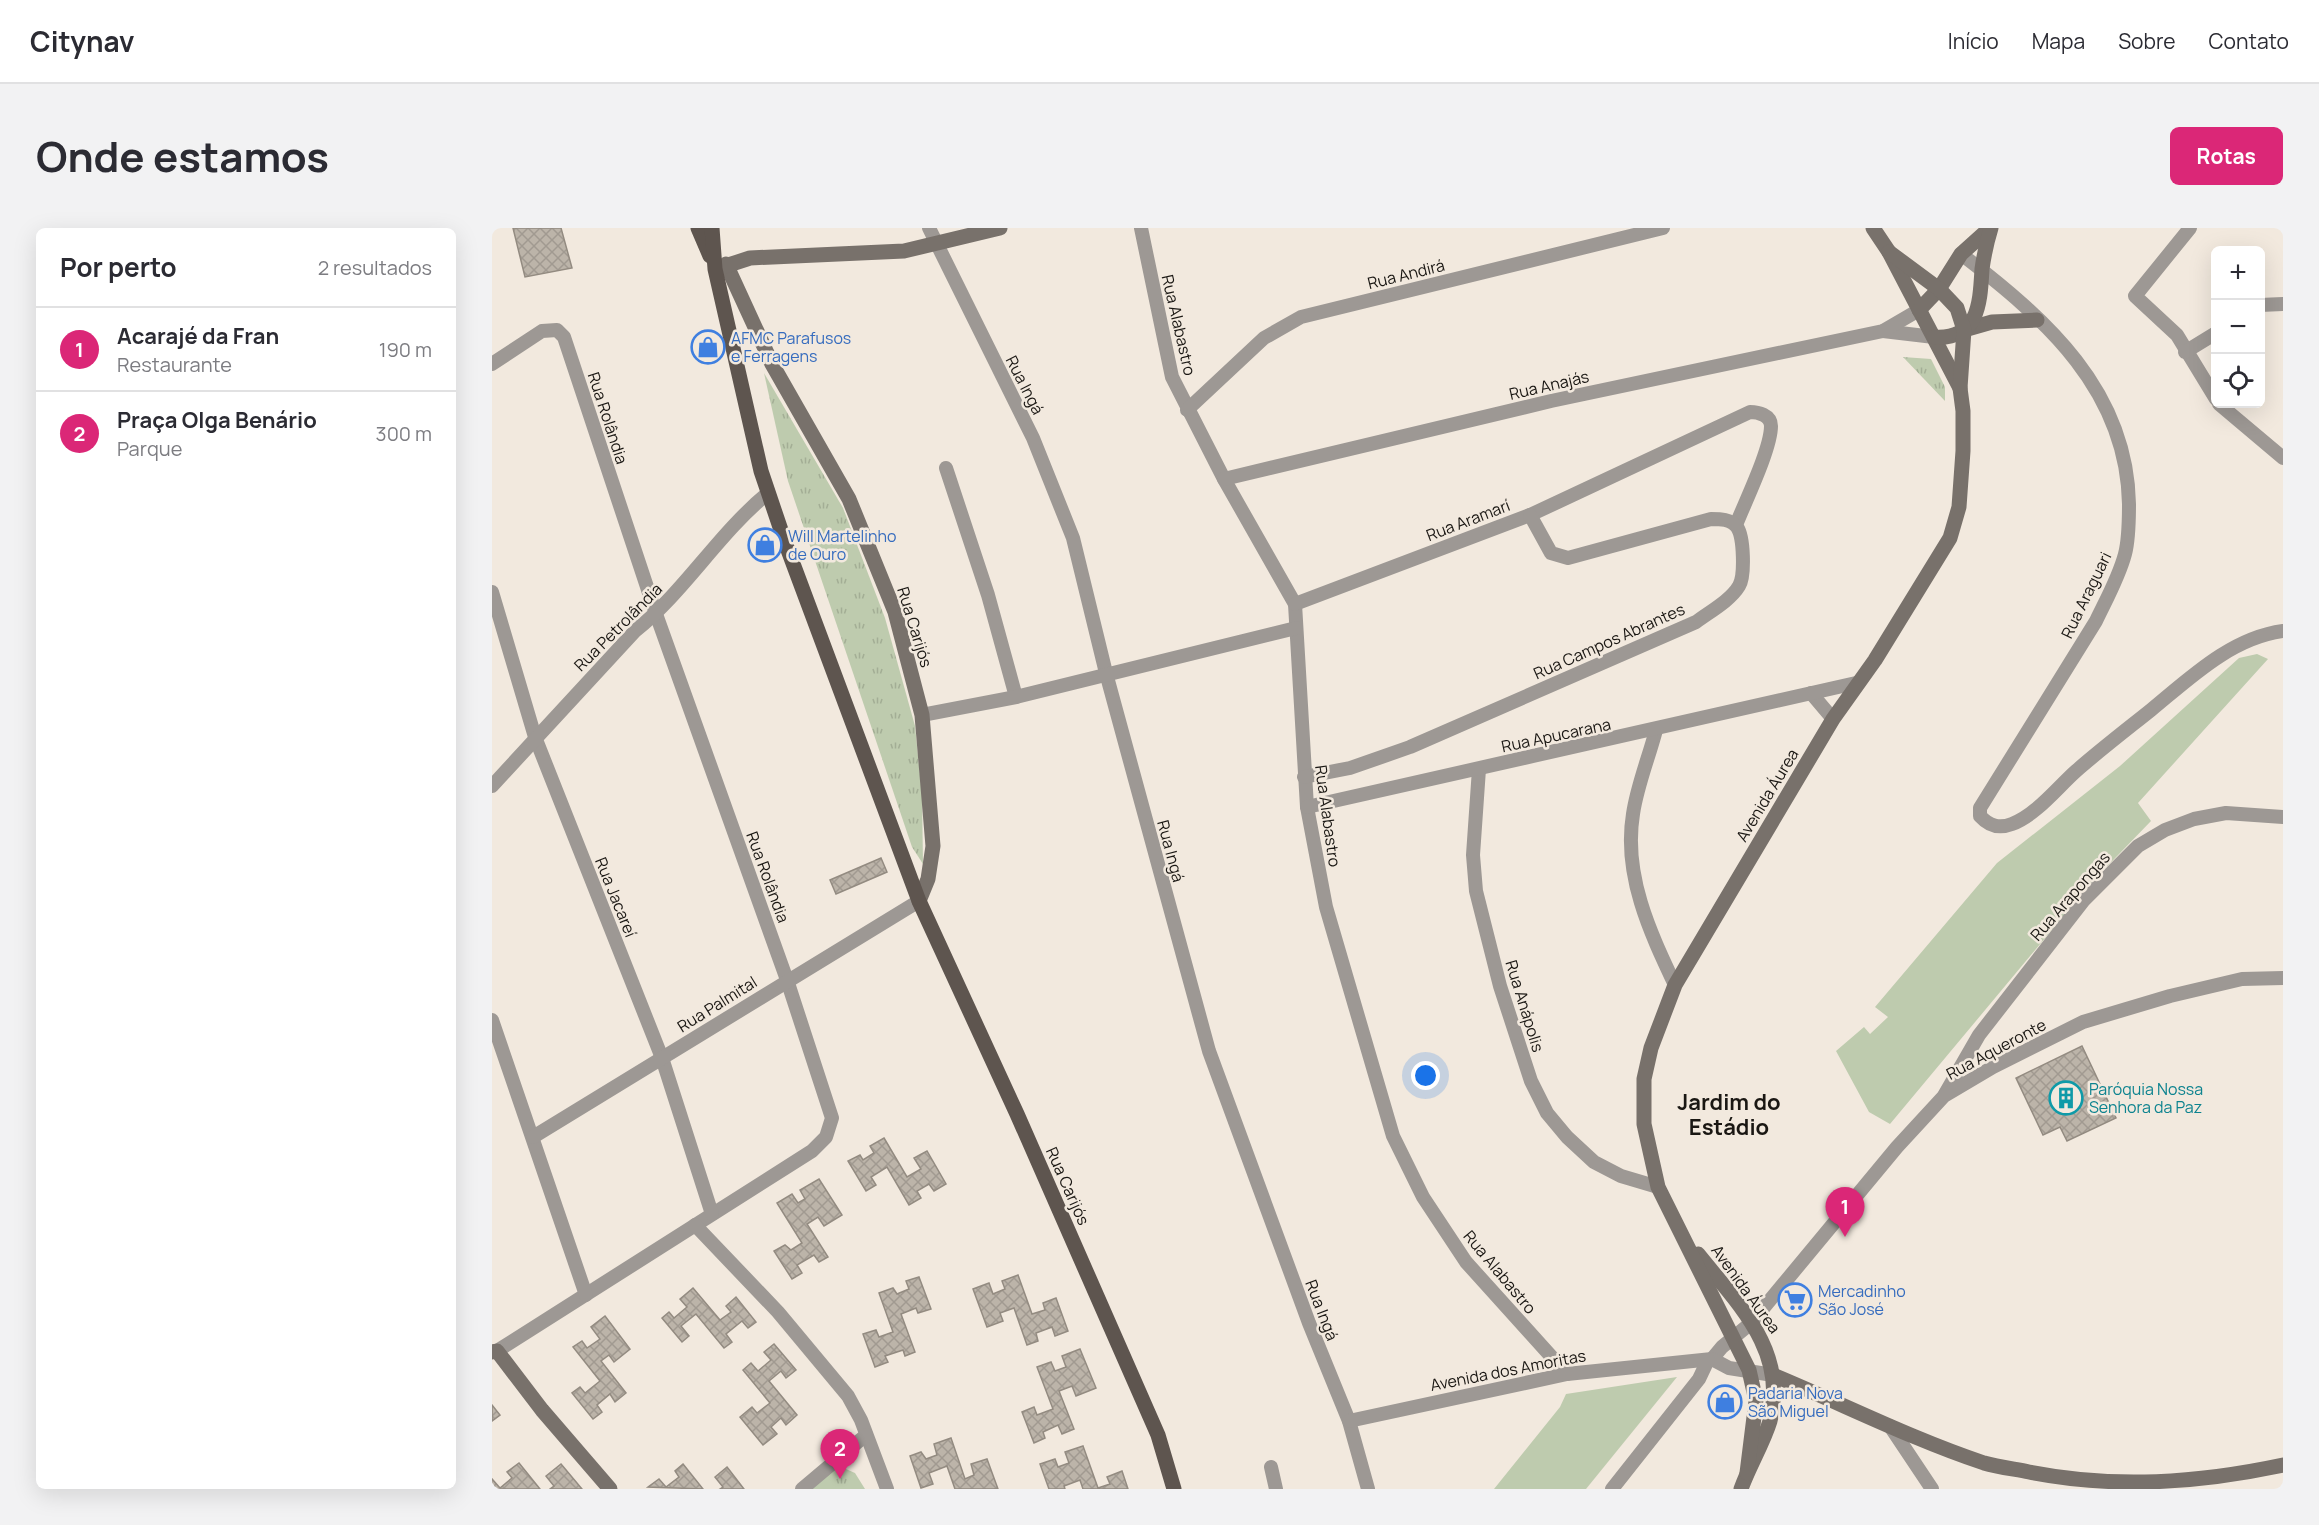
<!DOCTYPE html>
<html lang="pt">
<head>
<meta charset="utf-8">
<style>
	body { margin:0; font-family:Manrope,sans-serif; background:#f2f2f3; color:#2b2b33 }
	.controls { position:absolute; right:18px; top:18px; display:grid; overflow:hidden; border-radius:9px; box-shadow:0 6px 24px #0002 }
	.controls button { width:54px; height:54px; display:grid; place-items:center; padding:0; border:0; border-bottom:2px solid #e1e1e2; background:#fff; color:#2b2b33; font:30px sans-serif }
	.you { position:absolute; left:934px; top:848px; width:21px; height:21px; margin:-15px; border:4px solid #fff; border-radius:50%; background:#1a73e8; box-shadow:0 0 0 9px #1a73e833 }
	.badge { display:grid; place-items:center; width:39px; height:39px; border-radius:50%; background:#db2777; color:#fff; font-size:20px; font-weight:700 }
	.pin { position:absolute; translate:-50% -50px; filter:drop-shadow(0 2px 3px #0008) }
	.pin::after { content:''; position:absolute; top:32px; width:21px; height:18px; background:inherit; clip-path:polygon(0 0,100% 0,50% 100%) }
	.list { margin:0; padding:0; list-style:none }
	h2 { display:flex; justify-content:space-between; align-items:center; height:78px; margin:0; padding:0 24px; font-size:26px }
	h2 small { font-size:20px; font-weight:400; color:#7c7c81 }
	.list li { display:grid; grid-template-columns:39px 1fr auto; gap:18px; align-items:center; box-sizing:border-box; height:84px; padding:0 24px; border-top:2px solid #e1e1e2 }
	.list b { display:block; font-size:22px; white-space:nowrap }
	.list p { margin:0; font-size:20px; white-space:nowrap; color:#7c7c81 }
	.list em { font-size:20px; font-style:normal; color:#7c7c81 }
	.icon { flex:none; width:33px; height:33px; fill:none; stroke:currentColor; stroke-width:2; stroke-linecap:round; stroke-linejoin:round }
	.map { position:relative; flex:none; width:1791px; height:1261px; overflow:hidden; border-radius:9px }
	header { display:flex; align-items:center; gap:36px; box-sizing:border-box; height:84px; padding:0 30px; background:#fff; border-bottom:2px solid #e1e1e2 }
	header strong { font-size:28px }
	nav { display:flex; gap:33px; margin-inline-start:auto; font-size:21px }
	.intro { display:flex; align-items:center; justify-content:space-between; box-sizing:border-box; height:144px; padding:0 36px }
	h1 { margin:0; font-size:42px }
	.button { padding:15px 27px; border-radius:9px; background:#db2777; color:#fff; font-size:21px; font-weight:700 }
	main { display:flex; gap:36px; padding:0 36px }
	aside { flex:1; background:#fff; border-radius:9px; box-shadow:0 6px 24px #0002 }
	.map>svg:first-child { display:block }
</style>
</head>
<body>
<header>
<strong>Citynav</strong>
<nav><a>Início</a><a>Mapa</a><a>Sobre</a><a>Contato</a></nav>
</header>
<div class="intro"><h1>Onde estamos</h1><a class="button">Rotas</a></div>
<main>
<aside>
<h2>Por perto<small>2 resultados</small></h2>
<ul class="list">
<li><span class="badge">1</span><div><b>Acarajé da Fran</b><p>Restaurante</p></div><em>190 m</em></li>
<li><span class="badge">2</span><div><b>Praça Olga Benário</b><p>Parque</p></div><em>300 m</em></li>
</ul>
</aside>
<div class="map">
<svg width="1791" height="1261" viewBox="0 0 1791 1261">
	<defs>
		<pattern id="park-tufts" width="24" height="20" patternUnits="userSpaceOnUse" patternTransform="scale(1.5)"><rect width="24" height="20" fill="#becbae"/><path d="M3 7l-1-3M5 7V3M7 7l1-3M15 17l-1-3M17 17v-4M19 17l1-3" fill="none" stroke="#a3ae95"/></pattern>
		<pattern id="building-cross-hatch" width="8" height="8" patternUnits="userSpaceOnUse" patternTransform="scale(1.5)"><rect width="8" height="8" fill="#bcb4a9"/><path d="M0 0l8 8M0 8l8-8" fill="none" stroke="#a19a91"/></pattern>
	</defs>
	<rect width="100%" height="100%" fill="#f2e9de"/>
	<g fill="#becbae">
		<polygon points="1765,426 1776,431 1646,575 1659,593 1599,655 1398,896 1377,884 1344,823 1372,799 1378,806 1396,789 1383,779 1505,635 1628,538 1747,430"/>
		<polygon points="1185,1149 1094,1261 1002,1261 1068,1179 1074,1166"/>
	</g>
	<g fill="url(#park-tufts)">
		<polygon points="1411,129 1439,131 1453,159 1453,173"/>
		<polygon points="272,145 351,280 393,390 423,498 430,567 431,636 420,619 296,253"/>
		<polygon points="347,1238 363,1245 373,1261 316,1261 341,1240"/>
	</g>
	<g fill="url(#building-cross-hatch)" stroke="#938b81" stroke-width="1.5">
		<polygon points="21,0 69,0 80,40 33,49"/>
		<polygon points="389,630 395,644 344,666 338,652"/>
		<polygon points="1590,818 1624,890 1575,913 1568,899 1551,907 1524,850"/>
		<polygon points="392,910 415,949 429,941 422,930 435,923 454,956 442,963 437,956 425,963 429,970 417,977 395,939 379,949 384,957 374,963 356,933 368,927 371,932 382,925 378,918"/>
		<polygon points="327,951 350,987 332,998 326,989 315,996 336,1029 327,1034 322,1027 305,1037 310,1045 300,1051 282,1023 293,1017 299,1022 310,1015 285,975 300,966 306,975 313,971 308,962"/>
		<polygon points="526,1047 540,1086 553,1082 551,1075 564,1070 576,1103 563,1108 560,1099 544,1105 546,1113 535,1117 522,1080 508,1085 511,1093 495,1099 481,1061 497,1055 501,1066 513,1061 510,1053"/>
		<polygon points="427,1049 439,1081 426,1085 424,1080 409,1086 423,1124 413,1128 411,1122 393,1128 396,1134 383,1139 371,1106 384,1102 387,1109 401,1104 387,1065 401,1060 405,1066 417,1061 414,1053"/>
		<polygon points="201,1060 228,1092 239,1084 234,1078 244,1069 264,1094 256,1100 250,1093 234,1106 240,1114 232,1120 204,1086 189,1098 197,1108 190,1114 170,1090 177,1084 182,1090 195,1079 188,1071"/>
		<polygon points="113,1088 138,1121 122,1134 117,1127 109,1133 134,1165 123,1174 118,1166 105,1177 110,1184 101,1191 80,1165 88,1159 93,1165 108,1153 81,1119 90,1113 95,1120 108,1111 99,1099"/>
		<polygon points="282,1116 304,1142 294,1150 289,1143 277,1153 305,1187 294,1197 289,1190 279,1199 285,1206 271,1217 248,1189 260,1179 265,1185 278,1175 251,1142 259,1135 266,1143 279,1132 272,1124"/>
		<polygon points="588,1121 604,1160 584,1168 580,1158 567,1163 582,1201 570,1206 566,1197 551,1204 553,1210 542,1215 530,1184 542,1179 545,1187 561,1181 545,1139 559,1134 563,1143 574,1139 570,1128"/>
		<polygon points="0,1177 8,1187 0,1193"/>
		<polygon points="459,1210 473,1251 482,1247 479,1236 495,1231 506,1261 463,1261 455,1238 437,1245 441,1256 429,1260 418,1228 429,1224 434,1231 445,1227 442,1216"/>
		<polygon points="591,1218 606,1260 618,1256 615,1249 630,1243 636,1261 591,1261 588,1252 572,1258 573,1261 557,1261 548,1236 563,1231 566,1239 577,1235 573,1224"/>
		<polygon points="27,1235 48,1261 0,1261 0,1251 8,1260 20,1250 15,1244"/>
		<polygon points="69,1236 90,1261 58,1261 62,1258 54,1248"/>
		<polygon points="191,1236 211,1261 156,1259 167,1251 174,1259 187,1249 183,1243"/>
		<polygon points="235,1239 252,1261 228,1261 231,1259 223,1249"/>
	</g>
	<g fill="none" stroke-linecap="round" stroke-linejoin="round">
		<g stroke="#9d9894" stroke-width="14">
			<polyline points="437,0 541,210 581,310 614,445 717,823 817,1095 857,1193 876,1261"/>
			<polyline points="649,0 680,149 732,251 803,376 815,579 834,679 901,908 931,969 974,1034 1075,1146"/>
			<polyline points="1698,0 1643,68 1685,107 1724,171"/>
			<path d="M1469 26C1554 91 1635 162 1637 276 1637 292 1637 311 1633 326 1627 349 1614 372 1604 393L1488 580V588C1497 598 1507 601 1520 596 1544 587 1565 560 1584 543 1608 522 1634 502 1659 482 1698 450 1739 410 1791 403"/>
			<polyline points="1768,77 1791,76"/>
			<polyline points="1391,103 1442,109"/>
			<polyline points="1693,124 1724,105"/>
			<polyline points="0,136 50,103 65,102 72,109 164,386 295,752 340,890 334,909 320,923 5,1123"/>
			<polyline points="1727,176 1791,230"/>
			<polyline points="695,182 772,110 809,89 1171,0"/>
			<polyline points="454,240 496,367 524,469"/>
			<polyline points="732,251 1059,173 1391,103 1427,82"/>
			<polyline points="0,364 43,509 170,830 220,986"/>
			<path d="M803 376 1038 287 1258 184C1266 184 1279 187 1279 198 1279 221 1253 274 1244 297"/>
			<polyline points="1319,465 1341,491"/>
			<polyline points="430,487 524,469 804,400"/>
			<path d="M1164 502C1157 529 1145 558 1141 586 1131 647 1158 704 1183 757"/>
			<polyline points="987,541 981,627 984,663 1008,758 1039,853 1055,885 1075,909 1102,934 1129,948 1166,959"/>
			<path d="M812 549 858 540 918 519 1204 394C1217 384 1238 373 1247 358 1253 348 1252 309 1245 299 1239 291 1228 291 1219 291L1076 330 1059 325 1038 287"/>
			<path d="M0 558 143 403C193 363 226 306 276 265"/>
			<polyline points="815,579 1364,455"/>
			<polyline points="0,792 94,1067"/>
			<polyline points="1453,866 1487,807 1592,672 1646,618 1673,602 1702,591 1734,585 1791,589"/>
			<polyline points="41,909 427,673"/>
			<polyline points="203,997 286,1084 356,1168 369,1192 395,1261"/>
			<polyline points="1220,1131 1230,1119 1259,1095 1405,919 1452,868 1501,839 1591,794 1678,768 1750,751 1791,750"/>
			<polyline points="857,1193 1075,1146 1220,1131 1237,1140 1281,1147"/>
			<polyline points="1398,1198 1440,1261"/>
			<polyline points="779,1239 784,1261"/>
			<polyline points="310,1261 374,1207"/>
			<polyline points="1120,1261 1207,1151 1216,1132"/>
		</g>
		<g stroke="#78716b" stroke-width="15">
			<polyline points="1381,0 1397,24 1468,160"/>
			<polyline points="234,36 280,136 357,271 403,384 430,487 441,618 436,651 427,673"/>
			<polyline points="227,40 258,30 412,23 508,0"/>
			<polyline points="1427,82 1447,61 1469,26 1498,0"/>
			<polyline points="1472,102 1500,94 1545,92"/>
			<path d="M1442 109C1487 112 1488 75 1490 41 1492 27 1495 13 1499 0"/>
			<path d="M1206 1026C1246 1076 1296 1123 1278 1193 1271 1216 1257 1238 1249 1261"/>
			<polyline points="0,1124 5,1123 50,1182 118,1261"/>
			<path d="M1281 1147C1351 1176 1420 1211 1492 1235 1506 1239 1522 1241 1537 1244 1623 1261 1706 1255 1791 1237"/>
			<polyline points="1255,1245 1264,1173 1257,1142 1166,959 1152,896 1152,851 1159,820 1183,757 1341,491 1383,432 1458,310 1467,279 1471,223 1471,183 1468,160 1472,102 1465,80 1447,61 1397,24"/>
		</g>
		<g stroke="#5e554f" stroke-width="15">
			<polyline points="206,0 218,28"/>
			<polyline points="220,0 223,41 269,243 293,314 427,673 525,886 666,1207 682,1261"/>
		</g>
	</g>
	<defs>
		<g id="shop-ring" transform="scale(1.725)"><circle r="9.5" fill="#f2e9de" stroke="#3f7fe0" stroke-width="1.5"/><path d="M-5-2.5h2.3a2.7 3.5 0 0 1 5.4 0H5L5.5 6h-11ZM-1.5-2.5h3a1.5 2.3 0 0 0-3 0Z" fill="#3f7fe0"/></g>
		<g id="building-ring" transform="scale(1.725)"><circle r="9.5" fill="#f2e9de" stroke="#0f9aa8" stroke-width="1.5"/><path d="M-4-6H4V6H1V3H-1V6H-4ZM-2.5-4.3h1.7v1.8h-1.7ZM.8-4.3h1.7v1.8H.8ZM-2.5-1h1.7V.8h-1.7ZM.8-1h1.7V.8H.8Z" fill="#0f9aa8"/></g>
		<g id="supermarket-ring" transform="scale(1.725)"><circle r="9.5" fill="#f2e9de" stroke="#3f7fe0" stroke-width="1.5"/><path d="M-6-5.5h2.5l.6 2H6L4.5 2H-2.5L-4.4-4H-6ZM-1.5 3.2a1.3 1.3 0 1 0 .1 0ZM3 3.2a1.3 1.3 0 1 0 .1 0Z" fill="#3f7fe0"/></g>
	</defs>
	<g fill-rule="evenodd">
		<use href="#shop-ring" x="216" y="119"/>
		<use href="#shop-ring" x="273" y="317"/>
		<use href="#building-ring" x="1574" y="870"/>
		<use href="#supermarket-ring" x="1303" y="1072"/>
		<use href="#shop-ring" x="1233" y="1174"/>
	</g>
	<g text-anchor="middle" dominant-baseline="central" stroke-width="5" stroke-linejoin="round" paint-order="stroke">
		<g font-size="16" fill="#1a1713" stroke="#f2e9de">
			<text transform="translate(914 46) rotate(-14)">Rua Andirá</text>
			<text transform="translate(687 97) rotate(77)">Rua Alabastro</text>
			<text transform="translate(533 157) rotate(63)">Rua Ingá</text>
			<text transform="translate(1057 157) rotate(-13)">Rua Anajás</text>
			<text transform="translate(116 190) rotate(72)">Rua Rolândia</text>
			<text transform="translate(976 292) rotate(-21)">Rua Aramarí</text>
			<text transform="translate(1594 367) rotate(-64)">Rua Araguari</text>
			<text transform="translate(126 399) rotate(-45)">Rua Petrolândia</text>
			<text transform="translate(423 399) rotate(73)">Rua Carijós</text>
			<text transform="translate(1117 413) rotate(-24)">Rua Campos Abrantes</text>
			<text transform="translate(1064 507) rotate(-12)">Rua Apucarana</text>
			<text transform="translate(1275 567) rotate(-59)">Avenida Áurea</text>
			<text transform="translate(836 588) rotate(82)">Rua Alabastro</text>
			<text transform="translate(679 623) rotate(75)">Rua Ingá</text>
			<text transform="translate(276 649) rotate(70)">Rua Rolândia</text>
			<text transform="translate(1578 668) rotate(-49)">Rua Arapongas</text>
			<text transform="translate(124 669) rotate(68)">Rua Jacareí</text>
			<text transform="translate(225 776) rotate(-32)">Rua Palmital</text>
			<text transform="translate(1033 778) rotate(73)">Rua Anápolis</text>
			<text transform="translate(1504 821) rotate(-28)">Rua Aqueronte</text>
			<text transform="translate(576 958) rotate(66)">Rua Carijós</text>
			<text transform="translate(1008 1044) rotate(50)">Rua Alabastro</text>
			<text transform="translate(1254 1061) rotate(54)">Avenida Áurea</text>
			<text transform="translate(830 1082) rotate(69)">Rua Ingá</text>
			<text transform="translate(1016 1142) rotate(-11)">Avenida dos Amoritas</text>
		</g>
		<g font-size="16" fill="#366cbe" stroke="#f2e9de" text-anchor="start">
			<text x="239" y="110">AFMC Parafusos<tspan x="239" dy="18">e Ferragens</tspan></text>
			<text x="296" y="308">Will Martelinho<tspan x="296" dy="18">de Ouro</tspan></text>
			<text x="1326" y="1063">Mercadinho<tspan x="1326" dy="18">São José</tspan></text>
			<text x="1256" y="1165">Padaria Nova<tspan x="1256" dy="18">São Miguel</tspan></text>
		</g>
		<g font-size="16" fill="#0d838f" stroke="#f2e9de" text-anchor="start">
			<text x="1597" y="861">Paróquia Nossa<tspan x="1597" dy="18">Senhora da Paz</tspan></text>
		</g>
		<g font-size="22" font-weight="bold" fill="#1a1713" stroke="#f2e9de">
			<text x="1237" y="874">Jardim do<tspan x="1237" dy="25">Estádio</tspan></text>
		</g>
	</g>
</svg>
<div class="controls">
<button>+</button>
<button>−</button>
<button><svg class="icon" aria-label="locate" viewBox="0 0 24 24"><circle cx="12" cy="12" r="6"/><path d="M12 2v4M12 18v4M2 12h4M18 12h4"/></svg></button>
</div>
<div class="you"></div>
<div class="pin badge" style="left:1353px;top:1009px">1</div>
<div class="pin badge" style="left:348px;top:1251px">2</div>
</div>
</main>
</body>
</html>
